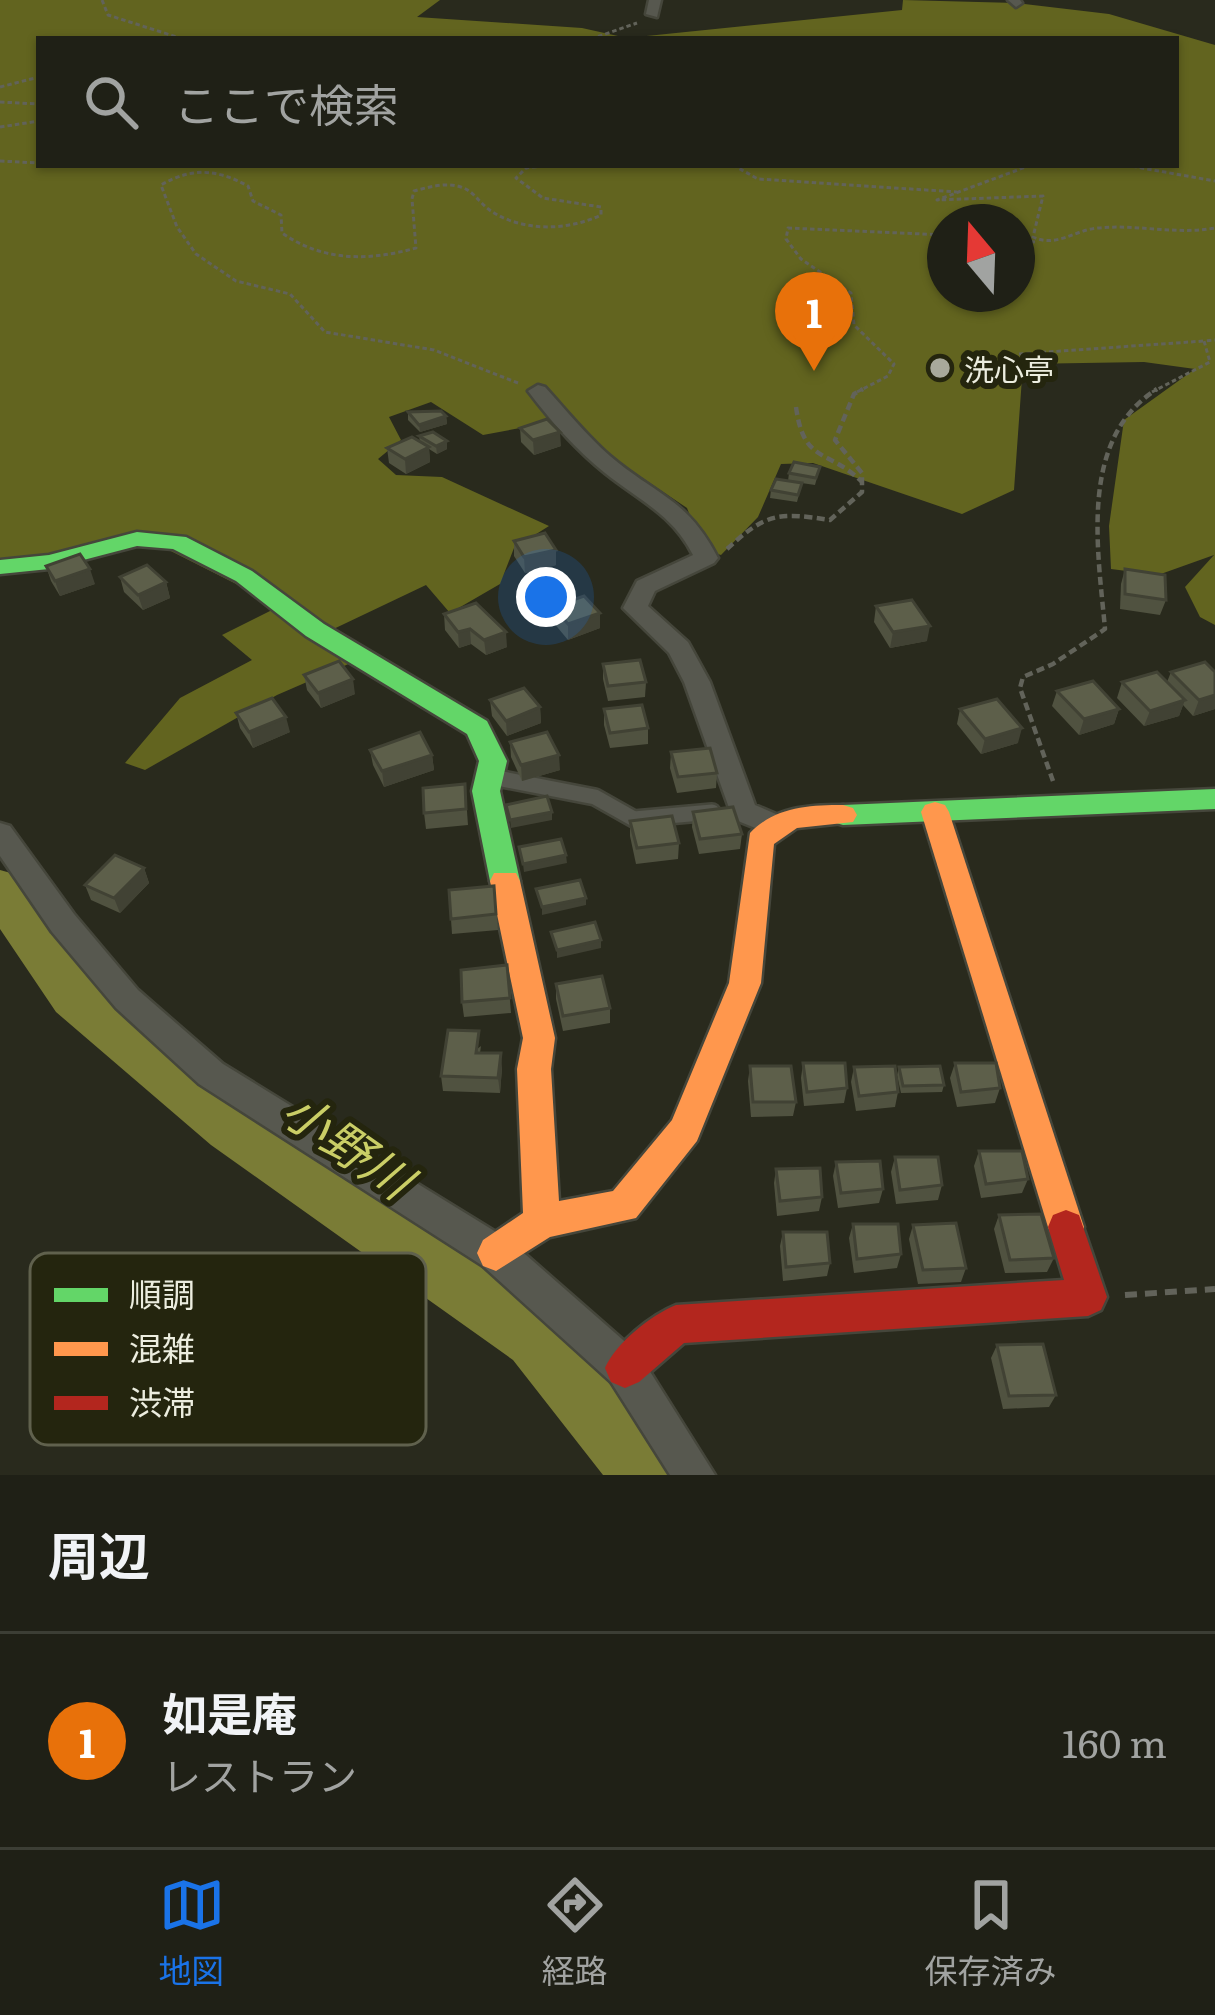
<!DOCTYPE html>
<html lang="ja">
<head>
<meta charset="utf-8">
<style>
	body { margin:0; font-family:Literata,"Noto Sans JP",serif; background:#27281f; color:#f1f3f6 }
	.compass { position:absolute; left:927px; top:204px; width:108px; height:108px; border-radius:50%; background:#1f2016; box-shadow:0 3px 9px #0004; rotate:341deg }
	.you { position:absolute; left:546px; top:597px; width:42px; height:42px; margin:-30px; border:9px solid #fff; border-radius:50%; background:#1a73e8; box-shadow:0 0 0 18px #1a73e833 }
	.badge { display:grid; place-items:center; width:78px; height:78px; border-radius:50%; background:#1a73e8; color:#fff; font-size:39px; font-weight:700 }
	.pin { position:absolute; translate:-50% -99px; filter:drop-shadow(0 3px 6px #0008) }
	.pin::after { content:''; position:absolute; top:63px; width:42px; height:36px; background:inherit; clip-path:polygon(0 0,100% 0,50% 100%) }
	.list { margin:0; padding:0; list-style:none }
	h2 { display:flex; justify-content:space-between; align-items:center; height:156px; margin:0; padding:0 48px; font-size:51px }
	h2 small { font-size:39px; font-weight:400; color:#a1a3a1 }
	.list li { display:grid; grid-template-columns:78px 1fr auto; gap:36px; align-items:center; box-sizing:border-box; height:216px; padding:0 48px; border-top:3px solid #3c3e35 }
	.list b { display:block; font-size:45px; white-space:nowrap }
	.list p { margin:0; font-size:39px; white-space:nowrap; color:#a1a3a1 }
	.list em { font-size:39px; font-style:normal; color:#a1a3a1 }
	.icon { flex:none; width:66px; height:66px; fill:none; stroke:currentColor; stroke-width:2; stroke-linecap:round; stroke-linejoin:round }
	.map { position:relative; flex:none; width:1215px; height:1475px; overflow:hidden }
	.search { position:absolute; background:#1f2016; box-shadow:0 3px 9px #0004; left:36px; right:36px; top:36px; height:132px; display:flex; align-items:center; gap:30px; box-sizing:border-box; padding:0 42px; border-radius:0px; color:#a1a3a1; font-size:45px }
	.sheet { height:372px; background:#1f2016 }
	nav { display:flex; justify-content:space-around; align-items:center; box-sizing:border-box; height:168px; border-top:3px solid #3c3e35; background:#1f2016; font-size:33px; color:#a1a3a1 }
	nav a { display:grid; justify-items:center; gap:6px }
	nav .on { color:#1a73e8 }
	.map>svg:first-child { display:block }
</style>
</head>
<body>
<div class="map">
<svg width="1215" height="1475" viewBox="0 0 1215 1475">
	<rect width="100%" height="100%" fill="#292a1d"/>
	<path fill="#62641f" fill-rule="evenodd" d="M0 0H440L417 17 582 28 627 38 902 10 903 0 1016 3 1109 14 1215 45V625L1200 617 1185 587 1214 555 1158 575 1111 569 1109 526 1124 420 1195 369 1144 362 1023 364 1014 490 962 514 813 463 781 464 758 517 721 555 703 550 687 508 580 436 541 424 483 435 431 402 389 417 401 440 378 459 396 475 442 477 549 526 514 548 500 584 450 613 426 585 323 634 360 659 277 695 145 770 125 763 180 698 252 660 222 635 280 606 137 534 49 562H0ZM39 39H1176V165H39ZM945 222H1017V294H945Z"/>
	<g fill="none" stroke-linecap="round" stroke-linejoin="round">
		<polygon fill="#7a7c36" fill-rule="evenodd" points="0,870 18,875 94,980 251,1109 559,1314 671,1451 682,1475 603,1475 513,1360 211,1145 56,1012 0,929"/>
		<g stroke="#45463b" stroke-width="20">
			<polyline id="lane" points="492,777 595,797 634,819 712,812"/>
		</g>
		<g stroke="#45463b" stroke-width="5">
			<g id="street">
				<polygon points="649,0 661,0 657,17 646,14"/>
				<polygon points="1008,0 1020,0 1022,3 1016,7"/>
				<path d="M538 385 545 387C566 410 586 435 610 456 657 496 687 498 718 558L714 563 655 591 648 606 688 642 710 682 755 805 783 817 787 824 783 831 773 835 733 819 684 682 669 653 623 608 637 581 693 555C672 514 640 501 605 473 576 450 550 420 528 391Z"/>
				<polygon points="0,823 10,826 74,914 138,990 223,1064 509,1240 639,1354 715,1475 670,1475 611,1382 483,1266 199,1084 116,1008 52,932 0,856"/>
			</g>
		</g>
		<g stroke="#45463b" stroke-width="5">
			<g id="fast">
				<polygon points="137,532 186,537 252,571 324,624 487,721 507,761 500,791 520,881 516,889 494,889 490,881 472,791 479,761 467,734 306,636 236,581 173,549 137,546 49,569 0,574 0,560 49,555"/>
				<polygon points="1215,789 1215,809 843,825 833,822 829,815 833,808 843,805"/>
			</g>
		</g>
		<g stroke="#45463b" stroke-width="5">
			<g id="slow">
				<polygon points="935,802 945,805 949,812 1084,1227 1079,1239 1066,1244 1053,1239 1048,1227 921,812 925,805"/>
				<path d="M843 805 853 808 857 815 853 822 797 828 774 844 761 983 697 1141 636 1218 550 1237 496 1271 483 1266 477 1253 483 1240 523 1213 517 1069 523 1038 490 881 494 873H516L520 881 555 1038 551 1069 559 1201 613 1191 672 1120 729 983 750 833C775 807 808 805 843 805Z"/>
			</g>
		</g>
		<g stroke="#45463b" stroke-width="5">
			<path id="jam" d="M1066 1210 1079 1215 1107 1297 1101 1310 1088 1316 684 1343 639 1382 625 1388 611 1382 605 1368C616 1343 651 1315 676 1305L1064 1280 1048 1227 1053 1215Z"/>
		</g>
		<g stroke="#62635a" stroke-width="3" stroke-dasharray="4.5 3" stroke-linecap="butt">
			<polyline points="102,0 108,15 183,39"/>
			<polyline points="591,39 637,23"/>
			<polyline points="0,87 39,77"/>
			<polyline points="0,102 39,104"/>
			<polyline points="0,127 39,121"/>
			<polyline points="0,161 39,163"/>
			<polyline points="733,165 758,179 957,192"/>
			<path d="M1031 165 937 200 1043 196 1033 237C1057 248 1074 230 1098 228 1137 224 1176 235 1215 228"/>
			<polyline points="1125,165 1215,181"/>
			<polyline points="1017,240 1035,242"/>
			<polyline points="1019,354 1204,341"/>
			<path d="M518 383 434 350 325 332 290 294 236 281 196 254 177 227 161 185C192 167 217 169 248 186L253 201 281 215 282 233C324 262 369 261 416 248L412 199 414 191C429 187 446 182 461 187 474 191 480 204 491 211 523 232 567 231 601 215V207L543 198 516 178 526 168 550 165"/>
			<polyline points="857,392 888,376 894,364 854,325 851,293 801,259 786,239 788,228 945,235"/>
			<polyline points="1152,392 1210,362 1204,341 1215,340"/>
		</g>
		<g stroke="#62635a" stroke-width="4.5" stroke-dasharray="8 4.5" stroke-linecap="butt">
			<path d="M796 407C804 465 828 448 862 482"/>
			<path d="M727 549C766 513 778 512 830 520L862 492V473L835 440 854 394 863 389"/>
			<path d="M1053 781 1020 688 1023 677 1053 664 1105 629C1098 550 1078 439 1157 389"/>
		</g>
		<polyline stroke="#62635a" stroke-width="6" stroke-dasharray="12 8" stroke-linecap="butt" points="1125,1295 1215,1289"/>
		<use href="#lane" stroke="#57584f" stroke-width="15"/>
		<use href="#street" fill="#57584f" fill-rule="evenodd"/>
		<use href="#fast" fill="#63d668" fill-rule="evenodd"/>
		<use href="#slow" fill="#ff974d" fill-rule="evenodd"/>
		<use href="#jam" fill="#b3261e" fill-rule="evenodd"/>
	</g>
	<g fill="#505240">
		<polygon points="408,412 446,416 447,424 420,432 408,420"/>
		<polygon points="520,428 561,446 534,455 521,442"/>
		<polygon points="419,436 447,441 447,449 437,454 429,449 430,462 406,474 389,463 387,448 420,442"/>
		<polygon points="820,467 815,485 788,481 789,473"/>
		<polygon points="802,483 797,502 770,498 771,490"/>
		<polygon points="514,541 556,550 556,565 525,573 514,556"/>
		<polygon points="46,566 95,584 60,596 51,581"/>
		<polygon points="1125,569 1166,600 1160,615 1120,609 1121,584"/>
		<polygon points="120,577 166,582 170,598 143,610 124,592"/>
		<polygon points="876,606 927,641 890,648 874,622"/>
		<polygon points="553,607 600,628 568,640 553,622"/>
		<polygon points="444,614 507,647 486,655 471,644 459,648 445,630"/>
		<polygon points="603,664 646,682 645,697 608,701 603,679"/>
		<polygon points="1171,672 1215,672 1215,709 1193,716 1183,705 1179,716 1144,726 1117,698 1122,682 1167,682"/>
		<polygon points="304,675 355,694 321,708 307,690"/>
		<polygon points="1057,691 1119,709 1114,724 1079,735 1052,706"/>
		<polygon points="490,700 540,707 541,723 507,736 492,716"/>
		<polygon points="604,709 648,728 648,744 610,748 604,725"/>
		<polygon points="960,709 1018,743 981,754 957,724"/>
		<polygon points="236,713 290,732 253,748 240,728"/>
		<polygon points="510,742 560,770 522,781 511,757"/>
		<polygon points="370,750 432,755 434,770 384,787 373,765"/>
		<polygon points="671,752 717,773 716,788 677,793 670,768"/>
		<polygon points="465,784 468,825 426,829 424,813"/>
		<polygon points="693,812 742,834 740,849 699,854 692,827"/>
		<polygon points="630,821 679,843 678,859 636,864 630,836"/>
		<polygon points="144,868 149,883 120,913 91,900 85,885"/>
		<polygon points="494,886 498,930 452,934 451,919"/>
		<polygon points="507,965 511,1013 464,1017 462,1002"/>
		<polygon points="556,984 610,1008 610,1023 563,1031 556,999"/>
		<polygon points="481,1046 480,1053 502,1068 500,1093 443,1091 441,1076"/>
		<polygon points="803,1063 847,1088 844,1103 804,1106 801,1078"/>
		<polygon points="955,1063 1000,1088 995,1103 957,1107 950,1078"/>
		<polygon points="750,1066 796,1102 793,1116 751,1117 748,1081"/>
		<polygon points="854,1067 898,1092 895,1107 856,1111 851,1082"/>
		<polygon points="899,1067 944,1085 942,1092 901,1093 897,1075"/>
		<polygon points="979,1151 1028,1179 1022,1193 981,1198 974,1166"/>
		<polygon points="895,1157 942,1185 938,1200 896,1204 891,1172"/>
		<polygon points="836,1162 883,1189 879,1203 838,1208 833,1176"/>
		<polygon points="776,1169 822,1197 819,1211 777,1216 774,1183"/>
		<polygon points="999,1215 1054,1258 1047,1272 1005,1273 994,1229"/>
		<polygon points="853,1224 901,1254 897,1268 854,1273 849,1238"/>
		<polygon points="913,1225 966,1268 961,1282 918,1284 909,1239"/>
		<polygon points="783,1232 830,1263 827,1276 783,1281 780,1246"/>
		<polygon points="997,1345 1056,1395 1049,1407 1003,1409 991,1358"/>
	</g>
	<g fill="#414234">
		<polygon points="446,416 447,424 420,432 419,425"/>
		<polygon points="560,432 561,446 534,455 533,440"/>
		<polygon points="447,441 447,449 437,454 436,446"/>
		<polygon points="429,447 430,462 406,474 405,459"/>
		<polygon points="556,550 556,565 525,573 524,557"/>
		<polygon points="90,569 95,584 60,596 55,581"/>
		<polygon points="166,582 170,598 143,610 138,595"/>
		<polygon points="600,613 600,628 568,640 568,624"/>
		<polygon points="930,626 927,641 890,648 893,632"/>
		<polygon points="470,629 471,644 459,648 458,632"/>
		<polygon points="506,632 507,647 486,655 484,640"/>
		<polygon points="353,679 355,694 321,708 318,693"/>
		<polygon points="1215,695 1215,709 1193,716 1199,700"/>
		<polygon points="1185,700 1179,716 1144,726 1150,711"/>
		<polygon points="540,707 541,723 507,736 506,721"/>
		<polygon points="1119,709 1114,724 1079,735 1084,719"/>
		<polygon points="286,717 290,732 253,748 249,732"/>
		<polygon points="1022,728 1018,743 981,754 985,739"/>
		<polygon points="432,755 434,770 384,787 382,771"/>
		<polygon points="559,755 560,770 522,781 521,765"/>
		<polygon points="552,812 552,820 511,828 510,820"/>
		<polygon points="566,855 567,863 524,872 523,864"/>
		<polygon points="144,868 149,883 120,913 114,898"/>
		<polygon points="586,898 586,905 542,915 542,907"/>
		<polygon points="601,940 601,948 557,958 557,950"/>
		<polygon points="501,1053 502,1068 500,1093 498,1078"/>
	</g>
	<g fill="#5d5f4a" stroke="#414234" stroke-width="3">
		<polygon points="441,411 446,416 419,425 408,412"/>
		<polygon points="547,419 560,432 533,440 520,428"/>
		<polygon points="433,432 447,441 436,446 419,436"/>
		<polygon points="412,437 429,447 405,459 387,448"/>
		<polygon points="794,462 820,467 816,478 789,473"/>
		<polygon points="776,479 802,483 798,495 771,490"/>
		<polygon points="545,533 556,550 524,557 514,541"/>
		<polygon points="80,554 90,569 55,581 46,566"/>
		<polygon points="147,565 166,582 138,595 120,577"/>
		<polygon points="1125,569 1165,575 1166,600 1125,594"/>
		<polygon points="584,596 600,613 568,624 553,607"/>
		<polygon points="912,600 930,626 893,632 876,606"/>
		<polygon points="476,603 506,632 484,640 470,629 458,632 444,614"/>
		<polygon points="640,660 646,682 608,686 603,664"/>
		<polygon points="339,661 353,679 318,693 304,675"/>
		<polygon points="1205,662 1215,672 1215,695 1199,700 1171,672"/>
		<polygon points="1157,672 1185,700 1150,711 1122,682"/>
		<polygon points="1093,681 1119,709 1084,719 1057,691"/>
		<polygon points="524,688 540,707 506,721 490,700"/>
		<polygon points="272,698 286,717 249,732 236,713"/>
		<polygon points="997,699 1022,728 985,739 960,709"/>
		<polygon points="642,705 648,728 610,733 604,709"/>
		<polygon points="420,732 432,755 382,771 370,750"/>
		<polygon points="547,732 559,755 521,765 510,742"/>
		<polygon points="710,748 717,773 678,777 671,752"/>
		<polygon points="465,784 466,809 424,813 423,788"/>
		<polygon points="547,796 552,812 510,820 506,805"/>
		<polygon points="733,807 742,834 700,839 693,812"/>
		<polygon points="672,816 679,843 637,848 630,821"/>
		<polygon points="561,839 566,855 523,864 519,847"/>
		<polygon points="115,855 144,868 114,898 85,885"/>
		<polygon points="580,880 586,898 542,907 536,889"/>
		<polygon points="494,886 496,914 451,919 449,890"/>
		<polygon points="595,922 601,940 557,950 551,932"/>
		<polygon points="507,965 510,998 462,1002 461,970"/>
		<polygon points="602,976 610,1008 563,1016 556,984"/>
		<polygon points="448,1030 479,1031 476,1053 501,1053 498,1078 441,1076"/>
		<polygon points="803,1063 845,1063 847,1088 807,1092"/>
		<polygon points="955,1063 996,1063 1000,1088 961,1092"/>
		<polygon points="750,1066 791,1066 796,1102 753,1102"/>
		<polygon points="895,1066 898,1092 859,1096 854,1067"/>
		<polygon points="940,1066 944,1085 903,1086 899,1067"/>
		<polygon points="979,1151 1022,1151 1028,1179 986,1184"/>
		<polygon points="895,1157 938,1157 942,1185 900,1190"/>
		<polygon points="880,1161 883,1189 841,1193 836,1162"/>
		<polygon points="820,1168 822,1197 780,1201 776,1169"/>
		<polygon points="1041,1214 1054,1258 1010,1260 999,1215"/>
		<polygon points="956,1223 966,1268 923,1270 913,1225"/>
		<polygon points="853,1224 898,1224 901,1254 857,1259"/>
		<polygon points="783,1232 827,1232 830,1263 786,1267"/>
		<polygon points="1043,1344 1056,1395 1009,1396 997,1345"/>
	</g>
	<circle fill="#a8a99b" stroke="#24250e" stroke-width="4.5" cx="940" cy="368" r="12"/>
	<g text-anchor="middle" dominant-baseline="central" stroke-width="12" stroke-linejoin="round" paint-order="stroke">
		<g font-size="30" fill="#eceddf" stroke="#24250e" text-anchor="start">
			<text x="964" y="368">洗心亭</text>
		</g>
		<g font-size="48" font-style="italic" fill="#cace66" stroke="#24250e">
			<text transform="translate(349 1143) rotate(35)">小野川</text>
		</g>
	</g>
	<rect x="30" y="1253" width="396" height="192" rx="18" fill="#24250e" stroke="#60614d" stroke-width="3"/>
	<rect x="54" y="1288" width="54" height="14" fill="#63d668"/>
	<rect x="54" y="1342" width="54" height="14" fill="#ff974d"/>
	<rect x="54" y="1396" width="54" height="14" fill="#b3261e"/>
	<g font-size="33" fill="#eceddf">
		<text x="129" y="1307">順調</text>
		<text x="129" y="1361">混雑</text>
		<text x="129" y="1415">渋滞</text>
	</g>
</svg>
<svg class="compass" viewBox="-18 -18 36 36"><path d="M0-13l5 13h-10z" fill="#e53935"/><path d="M0 13l5-13h-10z" fill="#a1a3a1"/></svg>
<div class="you"></div>
<div class="pin badge" style="left:814px;top:371px;background:#e8710a">1</div>
<div class="search"><svg class="icon" aria-label="search" viewBox="0 0 24 24"><circle cx="10" cy="10" r="6"/><path d="M15 15l6 6"/></svg>ここで検索</div>
</div>
<section class="sheet">
<h2>周辺<small></small></h2>
<ul class="list">
<li><span class="badge" style="background:#e8710a">1</span><div><b>如是庵</b><p>レストラン</p></div><em>160 m</em></li>
</ul>
</section>
<nav>
<a class="on"><svg class="icon" aria-label="map" viewBox="0 0 24 24"><path d="M3 6l6-2 6 2 6-2v14l-6 2-6-2-6 2zM9 4v14M15 6v14"/></svg>地図</a>
<a><svg class="icon" aria-label="directions" viewBox="0 0 24 24"><path d="M12 3l9 9-9 9-9-9zM9 14v-3h6M13 9l2 2-2 2"/></svg>経路</a>
<a><svg class="icon" aria-label="saved" viewBox="0 0 24 24"><path d="M7 4h10v16l-5-4-5 4z"/></svg>保存済み</a>
</nav>
</body>
</html>
